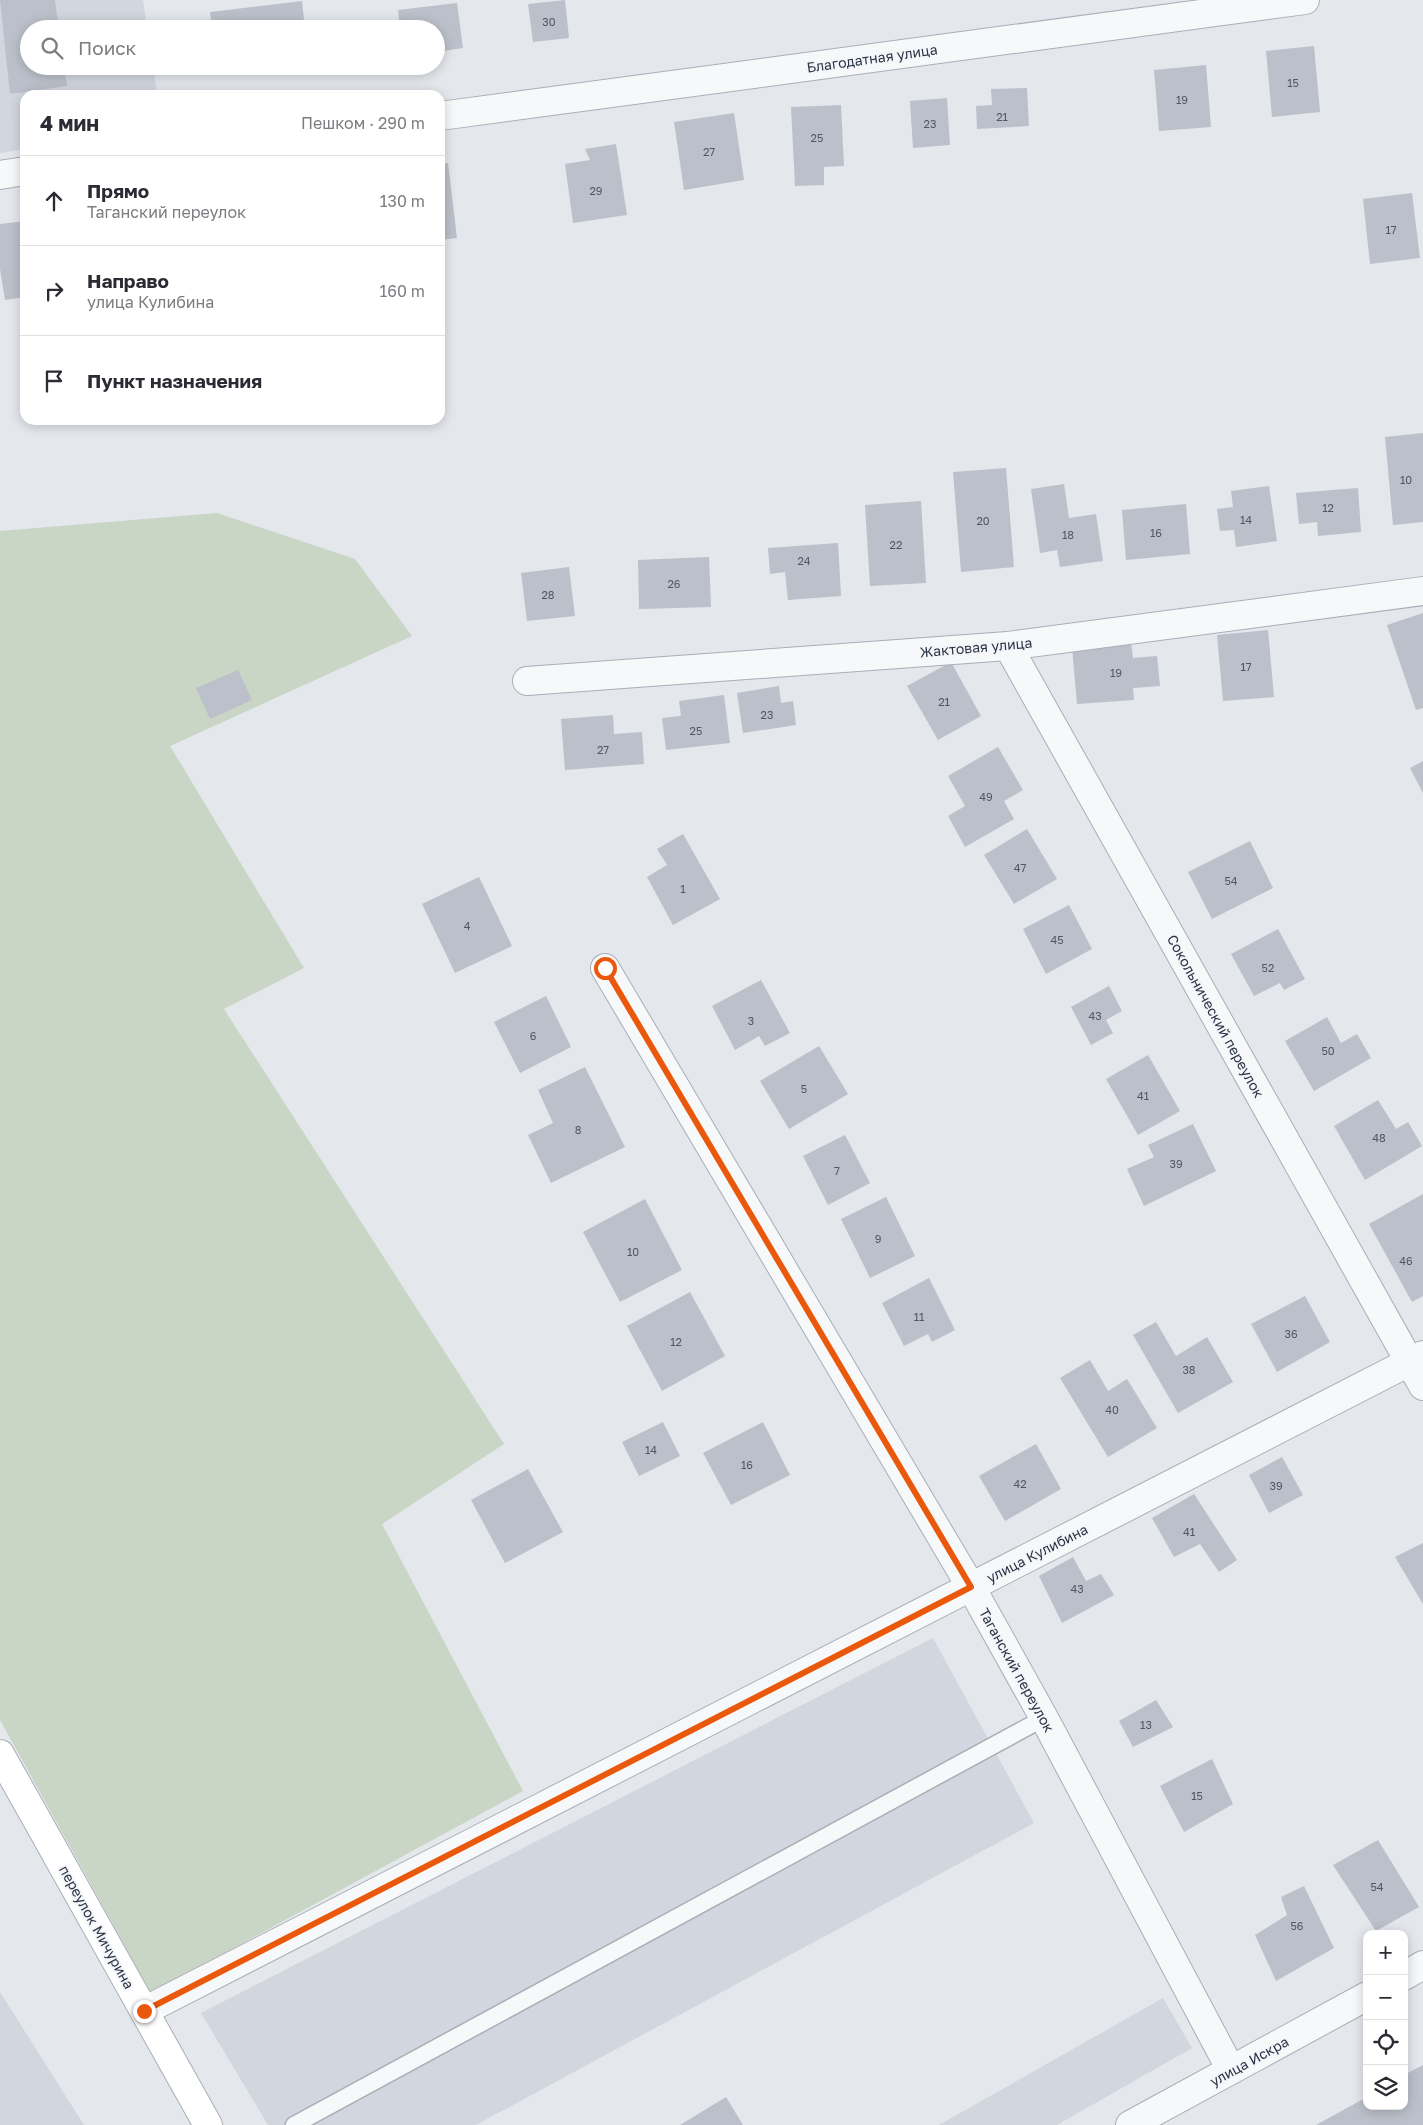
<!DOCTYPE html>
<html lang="ru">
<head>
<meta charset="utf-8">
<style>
	body { margin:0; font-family:"Golos Text",sans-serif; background:#f2f2f3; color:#2b2b33 }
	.controls { position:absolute; right:15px; bottom:15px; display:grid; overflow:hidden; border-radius:10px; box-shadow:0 2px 12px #0003 }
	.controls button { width:45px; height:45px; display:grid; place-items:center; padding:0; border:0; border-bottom:1px solid #e1e1e2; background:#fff; color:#2b2b33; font:25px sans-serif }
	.stop { position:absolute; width:15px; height:15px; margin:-11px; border:4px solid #ea580c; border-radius:50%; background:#fff }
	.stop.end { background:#ea580c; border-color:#fff; box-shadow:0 1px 5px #0008 }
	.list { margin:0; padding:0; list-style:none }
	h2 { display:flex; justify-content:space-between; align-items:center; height:65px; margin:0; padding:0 20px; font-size:21px }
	h2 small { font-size:16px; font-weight:400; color:#7c7c81 }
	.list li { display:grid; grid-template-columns:32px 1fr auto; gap:15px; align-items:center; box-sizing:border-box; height:90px; padding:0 20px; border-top:1px solid #e1e1e2 }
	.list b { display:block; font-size:19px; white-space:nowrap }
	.list p { margin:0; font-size:16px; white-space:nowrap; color:#7c7c81 }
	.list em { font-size:16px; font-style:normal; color:#7c7c81 }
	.icon { flex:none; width:28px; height:28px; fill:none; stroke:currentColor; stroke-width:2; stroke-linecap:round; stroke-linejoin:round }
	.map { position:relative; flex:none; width:1423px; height:2125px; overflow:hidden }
	.search { position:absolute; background:#fff; box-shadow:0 2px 12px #0003; left:20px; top:20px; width:425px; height:55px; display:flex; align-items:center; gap:12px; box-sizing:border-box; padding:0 18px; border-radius:28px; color:#7c7c81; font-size:19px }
	.panel { position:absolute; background:#fff; box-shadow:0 2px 12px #0003; left:20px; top:90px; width:425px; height:335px; border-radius:15px }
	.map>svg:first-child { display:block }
</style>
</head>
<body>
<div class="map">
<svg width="1423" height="2125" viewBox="0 0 1423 2125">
	<rect width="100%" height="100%" fill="#e4e7ec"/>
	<g fill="#d2d6de">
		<polygon points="0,0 143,0 147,29 29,29 29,66 153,66 157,95 25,95 25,149 0,153"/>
		<polygon points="933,1638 1034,1823 476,2125 268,2125 201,2013"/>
		<polygon points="0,1992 84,2125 0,2125"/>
		<polygon points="1163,1998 1192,2048 1057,2125 939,2125"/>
	</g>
	<polygon fill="#c9d6c5" points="217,513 355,559 412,636 170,746 304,968 224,1009 504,1444 382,1524 523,1791 151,1993 0,1720 0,531"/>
	<g fill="#bbc0ca">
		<polygon points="0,0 55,0 59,29 29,29 29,66 64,66 67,86 10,94"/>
		<polygon points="565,0 569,38 533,42 528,4"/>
		<polygon points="302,1 305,29 212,29 210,12"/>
		<polygon points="457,3 463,48 436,52 436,29 400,29 398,10"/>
		<polygon points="1314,46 1320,112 1272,117 1266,51"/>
		<polygon points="1206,65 1211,127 1159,131 1154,70"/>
		<polygon points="1027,88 1029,126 977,129 976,106 992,105 991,89"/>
		<polygon points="947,98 950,145 913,148 910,101"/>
		<polygon points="841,105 844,166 824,167 824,185 795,186 791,107"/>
		<polygon points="734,113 744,180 684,190 674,122"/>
		<polygon points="616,144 627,215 573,223 565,164 590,160 585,149"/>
		<polygon points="448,163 457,238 440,240 440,164"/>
		<polygon points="1412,193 1420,258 1370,264 1363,199"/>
		<polygon points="25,221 25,297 5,300 0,269 0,224"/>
		<polygon points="1423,433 1423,522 1393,525 1385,437"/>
		<polygon points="1006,468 1014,567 961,572 953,472"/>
		<polygon points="1064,484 1069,518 1096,514 1103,561 1060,567 1057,550 1040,553 1031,489"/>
		<polygon points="1269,486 1277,541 1236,547 1234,530 1220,531 1217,509 1233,507 1231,491"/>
		<polygon points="1358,488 1361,532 1318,536 1317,522 1299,524 1296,493"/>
		<polygon points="921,501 926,583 870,586 865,505"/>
		<polygon points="1186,504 1190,554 1126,560 1122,510"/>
		<polygon points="838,543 841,596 788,600 785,572 770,574 768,548"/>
		<polygon points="709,557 711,607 639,609 638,560"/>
		<polygon points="569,567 575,616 527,621 521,573"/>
		<polygon points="1423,613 1423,708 1416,710 1387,625"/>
		<polygon points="1268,630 1274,697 1223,701 1217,635"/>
		<polygon points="1131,642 1133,658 1157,656 1160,686 1133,688 1134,700 1077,704 1072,647"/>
		<polygon points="951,662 981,716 938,740 907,686"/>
		<polygon points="238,670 252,700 210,719 196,688"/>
		<polygon points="779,686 781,703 793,701 796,725 743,733 737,693"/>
		<polygon points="724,695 730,743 666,750 662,718 681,716 679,701"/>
		<polygon points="613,715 614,734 642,732 644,764 565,770 561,719"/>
		<polygon points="998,747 1023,790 1004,801 1014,819 965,847 948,816 965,806 948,776"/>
		<polygon points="1423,761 1423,793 1410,768"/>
		<polygon points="1027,829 1057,879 1014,904 984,855"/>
		<polygon points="683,834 720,899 673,925 647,877 667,865 657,849"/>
		<polygon points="1250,841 1273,888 1212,919 1188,872"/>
		<polygon points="479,877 512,946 455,973 422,904"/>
		<polygon points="1069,905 1092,949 1046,974 1023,929"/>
		<polygon points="1278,929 1305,979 1284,990 1280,983 1254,996 1231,954"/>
		<polygon points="761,980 790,1033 765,1046 759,1036 735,1050 712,1006"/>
		<polygon points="1109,986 1122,1011 1106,1020 1113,1033 1091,1045 1071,1007"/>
		<polygon points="546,996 571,1047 520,1073 494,1022"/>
		<polygon points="1327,1017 1341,1043 1357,1034 1371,1058 1314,1091 1285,1041"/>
		<polygon points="819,1046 848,1094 789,1129 760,1081"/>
		<polygon points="1148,1055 1180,1111 1138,1135 1106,1079"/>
		<polygon points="585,1067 625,1147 551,1183 528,1135 553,1123 538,1090"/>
		<polygon points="1378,1100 1396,1129 1408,1122 1422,1146 1365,1180 1334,1126"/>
		<polygon points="1193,1124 1216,1171 1144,1206 1127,1169 1154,1157 1148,1145"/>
		<polygon points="845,1135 870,1183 828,1205 803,1156"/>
		<polygon points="1423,1194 1423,1296 1412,1302 1369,1224"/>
		<polygon points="886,1197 915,1256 870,1278 841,1219"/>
		<polygon points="645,1199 682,1270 620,1302 583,1232"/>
		<polygon points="929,1278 955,1330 932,1342 928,1334 904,1346 882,1303"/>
		<polygon points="690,1292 725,1356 662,1391 627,1326"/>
		<polygon points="1305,1296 1330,1342 1277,1372 1251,1324"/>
		<polygon points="1156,1322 1176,1356 1207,1337 1233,1382 1178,1413 1133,1335"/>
		<polygon points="1090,1360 1108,1391 1127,1379 1157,1428 1108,1457 1060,1378"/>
		<polygon points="663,1422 680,1456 639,1476 622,1442"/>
		<polygon points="763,1422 790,1475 731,1505 703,1453"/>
		<polygon points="1036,1444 1061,1489 1005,1521 979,1476"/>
		<polygon points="1282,1457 1303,1495 1269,1513 1249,1475"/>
		<polygon points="528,1469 563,1532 505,1563 471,1500"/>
		<polygon points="1194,1494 1237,1560 1219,1572 1200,1544 1174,1557 1152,1518"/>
		<polygon points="1423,1543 1423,1604 1395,1557"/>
		<polygon points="1073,1557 1086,1581 1101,1574 1114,1595 1062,1623 1039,1576"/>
		<polygon points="1156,1700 1173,1727 1133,1747 1119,1721"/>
		<polygon points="1212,1759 1233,1804 1184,1832 1160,1786"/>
		<polygon points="1378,1840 1419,1907 1376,1931 1333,1865"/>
		<polygon points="1304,1886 1334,1948 1276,1981 1255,1935 1287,1915 1281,1897"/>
		<polygon points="1423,2065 1423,2125 1316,2125 1367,2097 1367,2106 1404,2106 1404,2075"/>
		<polygon points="726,2097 743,2125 680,2125"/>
	</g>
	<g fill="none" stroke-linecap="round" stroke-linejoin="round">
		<g stroke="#a9aeb7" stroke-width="19">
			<polyline id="lane" points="294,2125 1044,1718"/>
		</g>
		<g stroke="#a9aeb7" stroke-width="30">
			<g id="street">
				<polyline points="440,116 1305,0"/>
				<polyline points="0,175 25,171"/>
				<polyline points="1008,646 1423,1386"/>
				<polyline points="527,681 1008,646 1423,591"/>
				<polyline points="605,968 971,1587 1044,1718 1231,2070"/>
				<polyline points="1404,1976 1423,1965"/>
				<polyline points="144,2011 1423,1355"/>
				<polyline points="1130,2125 1367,1996"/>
			</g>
		</g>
		<g stroke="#a9aeb7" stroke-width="30">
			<polyline id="secondary" points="0,1754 208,2125"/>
		</g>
		<use href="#lane" stroke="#f7f8fa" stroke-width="16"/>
		<use href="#street" stroke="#f7f8fa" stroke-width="28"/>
		<use href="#secondary" stroke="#fff" stroke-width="28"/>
	</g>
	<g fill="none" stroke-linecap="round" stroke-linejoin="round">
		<polyline stroke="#ea580c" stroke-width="6" points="144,2011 971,1587 605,968"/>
	</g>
	<g text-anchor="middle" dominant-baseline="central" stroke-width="4" stroke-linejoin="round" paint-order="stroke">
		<g font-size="11" fill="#4f5766">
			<text x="549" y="21">30</text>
			<text x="1293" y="82">15</text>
			<text x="1182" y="99">19</text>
			<text x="1002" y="116">21</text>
			<text x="930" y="123">23</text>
			<text x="817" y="137">25</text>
			<text x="709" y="151">27</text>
			<text x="596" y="190">29</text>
			<text x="1391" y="229">17</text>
			<text x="1406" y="479">10</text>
			<text x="1328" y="507">12</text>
			<text x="1246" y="519">14</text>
			<text x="983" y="520">20</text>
			<text x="1156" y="532">16</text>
			<text x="1068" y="534">18</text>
			<text x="896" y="544">22</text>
			<text x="804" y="560">24</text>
			<text x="674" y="583">26</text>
			<text x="548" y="594">28</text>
			<text x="1246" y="666">17</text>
			<text x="1116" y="672">19</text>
			<text x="944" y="701">21</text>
			<text x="767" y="714">23</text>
			<text x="696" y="730">25</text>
			<text x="603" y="749">27</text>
			<text x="986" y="796">49</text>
			<text x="1020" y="867">47</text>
			<text x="1231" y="880">54</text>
			<text x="683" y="888">1</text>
			<text x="467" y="925">4</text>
			<text x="1057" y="939">45</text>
			<text x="1268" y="967">52</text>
			<text x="1095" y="1015">43</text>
			<text x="751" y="1020">3</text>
			<text x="533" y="1035">6</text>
			<text x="1328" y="1050">50</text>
			<text x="804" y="1088">5</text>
			<text x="1143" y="1095">41</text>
			<text x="578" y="1129">8</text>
			<text x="1379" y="1137">48</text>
			<text x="1176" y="1163">39</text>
			<text x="837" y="1170">7</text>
			<text x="878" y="1238">9</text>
			<text x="633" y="1251">10</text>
			<text x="1406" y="1260">46</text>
			<text x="919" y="1316">11</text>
			<text x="1291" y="1333">36</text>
			<text x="676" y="1341">12</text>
			<text x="1189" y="1369">38</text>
			<text x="1112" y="1409">40</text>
			<text x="651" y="1449">14</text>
			<text x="747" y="1464">16</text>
			<text x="1020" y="1483">42</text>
			<text x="1276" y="1485">39</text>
			<text x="1189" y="1531">41</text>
			<text x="1077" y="1588">43</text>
			<text x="1146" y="1724">13</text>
			<text x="1197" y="1795">15</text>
			<text x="1377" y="1886">54</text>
			<text x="1297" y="1925">56</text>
		</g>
		<g font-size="14" fill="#2b3445" stroke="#f4f6f9">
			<text transform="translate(872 58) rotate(-8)">Благодатная улица</text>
			<text transform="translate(976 647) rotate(-5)">Жактовая улица</text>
			<text transform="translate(1216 1016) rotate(61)">Сокольнический переулок</text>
			<text transform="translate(1037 1553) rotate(-27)">улица Кулибина</text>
			<text transform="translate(1017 1670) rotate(61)">Таганский переулок</text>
			<text transform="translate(97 1927) rotate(61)">переулок Мичурина</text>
			<text transform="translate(1249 2061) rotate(-29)">улица Искра</text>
		</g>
	</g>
</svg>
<div class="controls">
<button>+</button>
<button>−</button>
<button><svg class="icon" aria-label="locate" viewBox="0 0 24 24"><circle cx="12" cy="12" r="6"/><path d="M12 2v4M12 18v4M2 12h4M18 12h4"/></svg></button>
<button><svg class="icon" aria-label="layers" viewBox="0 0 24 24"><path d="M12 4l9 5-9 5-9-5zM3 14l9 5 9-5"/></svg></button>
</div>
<div class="stop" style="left:605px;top:968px"></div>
<div class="stop end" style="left:144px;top:2011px"></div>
<div class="search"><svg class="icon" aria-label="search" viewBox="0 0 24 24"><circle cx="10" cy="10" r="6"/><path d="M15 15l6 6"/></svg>Поиск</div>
<section class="panel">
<h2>4 мин<small>Пешком · 290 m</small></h2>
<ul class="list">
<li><svg class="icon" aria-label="ahead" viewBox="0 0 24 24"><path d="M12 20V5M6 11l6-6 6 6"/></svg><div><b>Прямо</b><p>Таганский переулок</p></div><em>130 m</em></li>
<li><svg class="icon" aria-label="right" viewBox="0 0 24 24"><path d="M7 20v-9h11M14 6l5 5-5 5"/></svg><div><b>Направо</b><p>улица Кулибина</p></div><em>160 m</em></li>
<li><svg class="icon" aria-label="arrive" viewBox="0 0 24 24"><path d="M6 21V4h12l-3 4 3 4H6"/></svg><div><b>Пункт назначения</b></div></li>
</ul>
</section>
</div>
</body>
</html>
